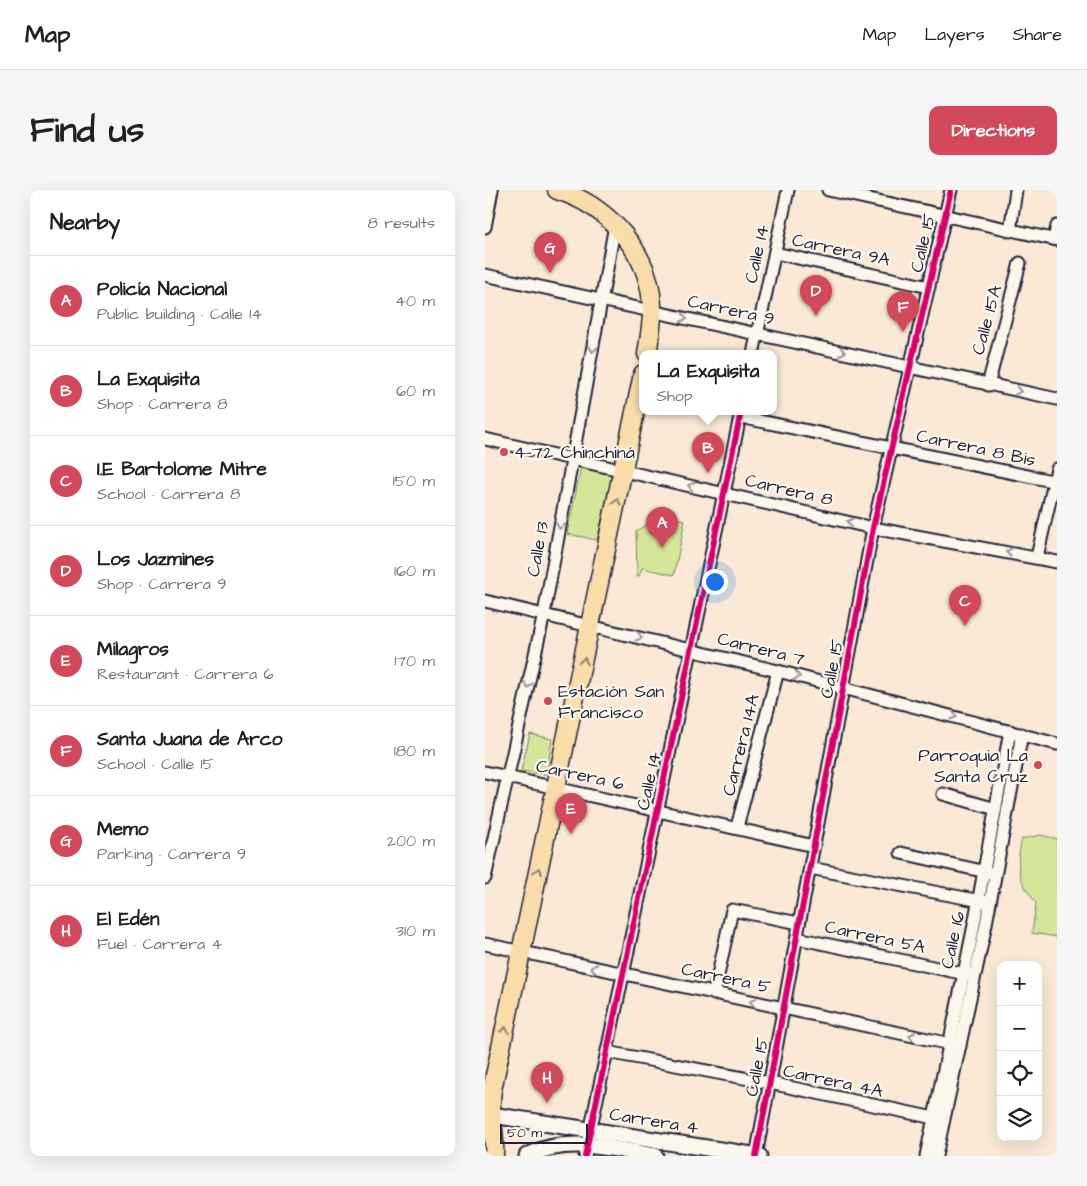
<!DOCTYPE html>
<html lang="en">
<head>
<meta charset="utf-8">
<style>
	body { margin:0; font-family:"Architects Daughter",sans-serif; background:#f6f6f6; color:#202124 }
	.controls { position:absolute; right:15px; bottom:15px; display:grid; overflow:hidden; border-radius:10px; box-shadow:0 5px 20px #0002 }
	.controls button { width:45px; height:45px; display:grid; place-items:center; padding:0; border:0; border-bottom:1px solid #e0e0e0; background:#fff; color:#202124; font:25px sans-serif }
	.scale { position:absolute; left:15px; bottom:12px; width:88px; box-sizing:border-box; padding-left:5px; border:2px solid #22223b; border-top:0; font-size:14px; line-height:18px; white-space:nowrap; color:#22223b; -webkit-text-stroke:4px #fbf7ec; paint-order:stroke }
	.you { position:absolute; left:229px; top:391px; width:18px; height:18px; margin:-12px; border:4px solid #fff; border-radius:50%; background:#1a73e8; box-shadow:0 0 0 8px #1a73e833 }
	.badge { display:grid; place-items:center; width:32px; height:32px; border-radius:50%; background:#d1495b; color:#fff; font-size:16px; font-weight:700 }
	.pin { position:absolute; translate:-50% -41px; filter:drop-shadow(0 1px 2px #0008) }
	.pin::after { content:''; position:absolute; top:26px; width:18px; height:15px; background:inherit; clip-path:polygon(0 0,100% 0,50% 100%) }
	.popup { position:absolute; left:154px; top:160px; width:138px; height:65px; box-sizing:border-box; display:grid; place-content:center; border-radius:10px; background:#fff; filter:drop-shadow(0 1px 4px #0005); font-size:16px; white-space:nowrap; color:#757577 }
	.popup b { font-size:19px; color:#202124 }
	.popup::after { content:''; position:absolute; left:50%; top:100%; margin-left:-10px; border:10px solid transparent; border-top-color:#fff }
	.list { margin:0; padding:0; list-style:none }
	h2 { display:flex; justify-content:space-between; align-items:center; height:65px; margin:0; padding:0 20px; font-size:21px }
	h2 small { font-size:16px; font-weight:400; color:#757577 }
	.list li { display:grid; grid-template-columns:32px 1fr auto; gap:15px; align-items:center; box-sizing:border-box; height:90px; padding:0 20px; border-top:1px solid #e0e0e0 }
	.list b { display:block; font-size:19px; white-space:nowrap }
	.list p { margin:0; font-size:16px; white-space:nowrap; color:#757577 }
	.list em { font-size:16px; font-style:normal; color:#757577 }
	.icon { flex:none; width:28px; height:28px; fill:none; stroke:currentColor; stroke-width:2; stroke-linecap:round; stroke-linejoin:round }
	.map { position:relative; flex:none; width:572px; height:966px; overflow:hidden; border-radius:10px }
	header { display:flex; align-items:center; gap:30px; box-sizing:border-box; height:70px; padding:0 25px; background:#fff; border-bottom:1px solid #e0e0e0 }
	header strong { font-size:24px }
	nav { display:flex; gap:28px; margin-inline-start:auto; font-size:18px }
	.intro { display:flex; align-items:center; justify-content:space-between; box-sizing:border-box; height:120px; padding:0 30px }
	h1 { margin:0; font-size:35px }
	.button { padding:12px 22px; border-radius:10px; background:#d1495b; color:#fff; font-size:18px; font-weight:700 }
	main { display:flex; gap:30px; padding:0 30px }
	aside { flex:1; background:#fff; border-radius:10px; box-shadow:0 5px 20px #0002 }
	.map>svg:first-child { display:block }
</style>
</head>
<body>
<header>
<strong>Map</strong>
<nav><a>Map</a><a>Layers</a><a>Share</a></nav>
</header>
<div class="intro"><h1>Find us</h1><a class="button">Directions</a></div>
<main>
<aside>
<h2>Nearby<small>8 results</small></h2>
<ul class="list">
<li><span class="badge">A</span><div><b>Policía Nacional</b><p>Public building · Calle 14</p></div><em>40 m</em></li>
<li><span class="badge">B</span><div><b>La Exquisita</b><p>Shop · Carrera 8</p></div><em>60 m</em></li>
<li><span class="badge">C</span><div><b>I.E Bartolome Mitre</b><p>School · Carrera 8</p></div><em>150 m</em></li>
<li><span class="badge">D</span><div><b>Los Jazmines</b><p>Shop · Carrera 9</p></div><em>160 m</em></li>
<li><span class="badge">E</span><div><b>Milagros</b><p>Restaurant · Carrera 6</p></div><em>170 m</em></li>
<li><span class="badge">F</span><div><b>Santa Juana de Arco</b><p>School · Calle 15</p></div><em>180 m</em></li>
<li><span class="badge">G</span><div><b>Memo</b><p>Parking · Carrera 9</p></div><em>200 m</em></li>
<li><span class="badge">H</span><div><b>El Edén</b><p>Fuel · Carrera 4</p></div><em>310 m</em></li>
</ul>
</aside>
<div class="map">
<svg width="572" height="966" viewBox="0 0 572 966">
	<rect width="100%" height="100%" fill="#f9e9d6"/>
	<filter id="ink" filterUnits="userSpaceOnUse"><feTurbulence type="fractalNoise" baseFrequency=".02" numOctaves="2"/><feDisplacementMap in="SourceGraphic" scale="10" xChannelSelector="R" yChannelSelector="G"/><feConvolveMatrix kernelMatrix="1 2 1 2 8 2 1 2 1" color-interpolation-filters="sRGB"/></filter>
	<g filter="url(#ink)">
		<g fill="#d3e69a" stroke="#7a846a">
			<polygon points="96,278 127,285 112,350 82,344"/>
			<polygon points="168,323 200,330 189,385 157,378 154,386 152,386 151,341 166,332"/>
			<polygon points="45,544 67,549 62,585 36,581"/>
			<path d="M555 645 572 649V747L547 743 551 713C533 689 530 679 537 649Z"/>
		</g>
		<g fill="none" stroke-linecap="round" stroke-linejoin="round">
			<g stroke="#22223b" stroke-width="15">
				<g id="minor">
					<polyline points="343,0 572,50"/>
					<polyline points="0,37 7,0"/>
					<polyline points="525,41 531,0"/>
					<polyline points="569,49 572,36"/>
					<polyline points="290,63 444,97"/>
					<polyline points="0,85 572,209"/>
					<polyline points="268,164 303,0"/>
					<polyline points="503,195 535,73"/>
					<polyline points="255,227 572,292"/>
					<polyline points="0,249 388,338 572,372"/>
					<polyline points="552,367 572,279"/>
					<polyline points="0,411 293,481 572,554"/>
					<polyline points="0,582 329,656"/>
					<polyline points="458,604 511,619"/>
					<polyline points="252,637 293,481"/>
					<polyline points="416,663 506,683"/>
					<polyline points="325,678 501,712"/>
					<polyline points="0,688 59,424 130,35"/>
					<polyline points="312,748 485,785"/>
					<polyline points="0,754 475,856"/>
					<polyline points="229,804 247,720 314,733"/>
					<polyline points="122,862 285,893 449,928"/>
					<polyline points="100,966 256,222"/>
					<polyline points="271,966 388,338 466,0"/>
					<polyline points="441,966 488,740 525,541"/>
					<polyline points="451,966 500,739 537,544"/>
				</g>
			</g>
			<g stroke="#22223b" stroke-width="19">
				<g id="secondary">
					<polyline points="0,924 274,966"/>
					<path d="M42 966C82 945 128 959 170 966"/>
				</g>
			</g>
			<g stroke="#22223b" stroke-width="21">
				<g id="primary">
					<path d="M72 0C124 16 168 65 167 122 167 136 164 150 162 164"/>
					<path d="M9 966C11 943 3 924 7 900L158 184"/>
				</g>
			</g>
			<use href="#minor" stroke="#fbf7ec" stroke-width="11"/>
			<use href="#secondary" stroke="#fbf7ec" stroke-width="15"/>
			<use href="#primary" stroke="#faddab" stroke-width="18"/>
			<g stroke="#fbf7ec" stroke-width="9">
				<g id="cycleway">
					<polyline points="100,966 256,222"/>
					<polyline points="271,966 388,338 466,0"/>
				</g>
			</g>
			<use href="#cycleway" stroke="#d6006c" stroke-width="6"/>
		</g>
		<defs><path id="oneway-chevron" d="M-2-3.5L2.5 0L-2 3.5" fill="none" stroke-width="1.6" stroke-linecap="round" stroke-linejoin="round" transform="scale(1.25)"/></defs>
		<g stroke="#99979c">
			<use href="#oneway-chevron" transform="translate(199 128) rotate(12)"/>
			<use href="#oneway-chevron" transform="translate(108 159) rotate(100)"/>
			<use href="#oneway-chevron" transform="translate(357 162) rotate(12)"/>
			<use href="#oneway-chevron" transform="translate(533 201) rotate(11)"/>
			<use href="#oneway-chevron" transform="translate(206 296) rotate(-167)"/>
			<use href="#oneway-chevron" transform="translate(365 332) rotate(-167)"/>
			<use href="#oneway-chevron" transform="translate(75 336) rotate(100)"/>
			<use href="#oneway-chevron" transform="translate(524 362) rotate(-170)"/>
			<use href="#oneway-chevron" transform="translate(154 447) rotate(14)"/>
			<use href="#oneway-chevron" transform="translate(312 486) rotate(14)"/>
			<use href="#oneway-chevron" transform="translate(43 495) rotate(102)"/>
			<use href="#oneway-chevron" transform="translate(469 526) rotate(15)"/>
			<use href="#oneway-chevron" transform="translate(109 778) rotate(-168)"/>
			<use href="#oneway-chevron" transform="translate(268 812) rotate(-168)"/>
			<use href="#oneway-chevron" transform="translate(427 846) rotate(-168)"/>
		</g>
		<g stroke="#8e8073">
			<use href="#oneway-chevron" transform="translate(132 312) rotate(-78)"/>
			<use href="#oneway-chevron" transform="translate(99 471) rotate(-78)"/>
			<use href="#oneway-chevron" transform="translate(53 681) rotate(-78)"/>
			<use href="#oneway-chevron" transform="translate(20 840) rotate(-79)"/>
		</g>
	</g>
	<g fill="#d1495b" stroke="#fbf7ec" stroke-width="2">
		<circle cx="19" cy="262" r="5"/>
		<circle cx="63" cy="511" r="5"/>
		<circle cx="553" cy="575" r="5"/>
	</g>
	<g text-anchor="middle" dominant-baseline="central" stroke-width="4.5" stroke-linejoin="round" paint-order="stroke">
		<g font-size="18" fill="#22223b" stroke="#fbf7ec">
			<text transform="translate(438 53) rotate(-77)">Calle 15</text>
			<text transform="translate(356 60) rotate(12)">Carrera 9A</text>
			<text transform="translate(272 64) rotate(-78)">Calle 14</text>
			<text transform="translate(246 120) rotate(12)">Carrera 9</text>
			<text transform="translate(502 130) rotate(-75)">Calle 15A</text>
			<text transform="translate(491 258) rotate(12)">Carrera 8 Bis</text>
			<text transform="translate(304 300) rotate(13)">Carrera 8</text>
			<text transform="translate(53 359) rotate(-80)">Calle 13</text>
			<text transform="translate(276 459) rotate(14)">Carrera 7</text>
			<text transform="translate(347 479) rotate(-79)">Calle 15</text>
			<text transform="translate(256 555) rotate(-76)">Carrera 14A</text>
			<text transform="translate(95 585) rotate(12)">Carrera 6</text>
			<text transform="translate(164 591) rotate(-78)">Calle 14</text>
			<text transform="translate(390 747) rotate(12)">Carrera 5A</text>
			<text transform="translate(468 750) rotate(-78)">Calle 16</text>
			<text transform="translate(241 788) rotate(12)">Carrera 5</text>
			<text transform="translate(272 877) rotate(-79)">Calle 15</text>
			<text transform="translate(348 891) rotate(12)">Carrera 4A</text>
			<text transform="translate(169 931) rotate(9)">Carrera 4</text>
		</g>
		<g font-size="18" fill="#22223b" stroke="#fbf7ec" text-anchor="start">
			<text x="29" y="262">4-72 Chinchiná</text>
			<text x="73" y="501">Estación San<tspan x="73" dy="21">Francisco</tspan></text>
			<text x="543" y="565" text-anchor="end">Parroquia La<tspan x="543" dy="21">Santa Cruz</tspan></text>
		</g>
	</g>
</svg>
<div class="controls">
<button>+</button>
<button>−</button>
<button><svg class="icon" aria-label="locate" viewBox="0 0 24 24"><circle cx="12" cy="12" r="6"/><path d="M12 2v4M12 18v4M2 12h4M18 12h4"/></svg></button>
<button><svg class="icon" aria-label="layers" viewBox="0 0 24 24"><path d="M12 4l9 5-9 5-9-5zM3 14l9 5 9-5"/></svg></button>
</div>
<div class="scale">50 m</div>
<div class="you"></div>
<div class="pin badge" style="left:177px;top:358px">A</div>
<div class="pin badge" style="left:223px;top:283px">B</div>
<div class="popup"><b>La Exquisita</b>Shop</div>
<div class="pin badge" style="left:480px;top:436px">C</div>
<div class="pin badge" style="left:331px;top:126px">D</div>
<div class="pin badge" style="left:86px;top:644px">E</div>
<div class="pin badge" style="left:418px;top:142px">F</div>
<div class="pin badge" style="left:65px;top:83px">G</div>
<div class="pin badge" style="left:62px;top:913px">H</div>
</div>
</main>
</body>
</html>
